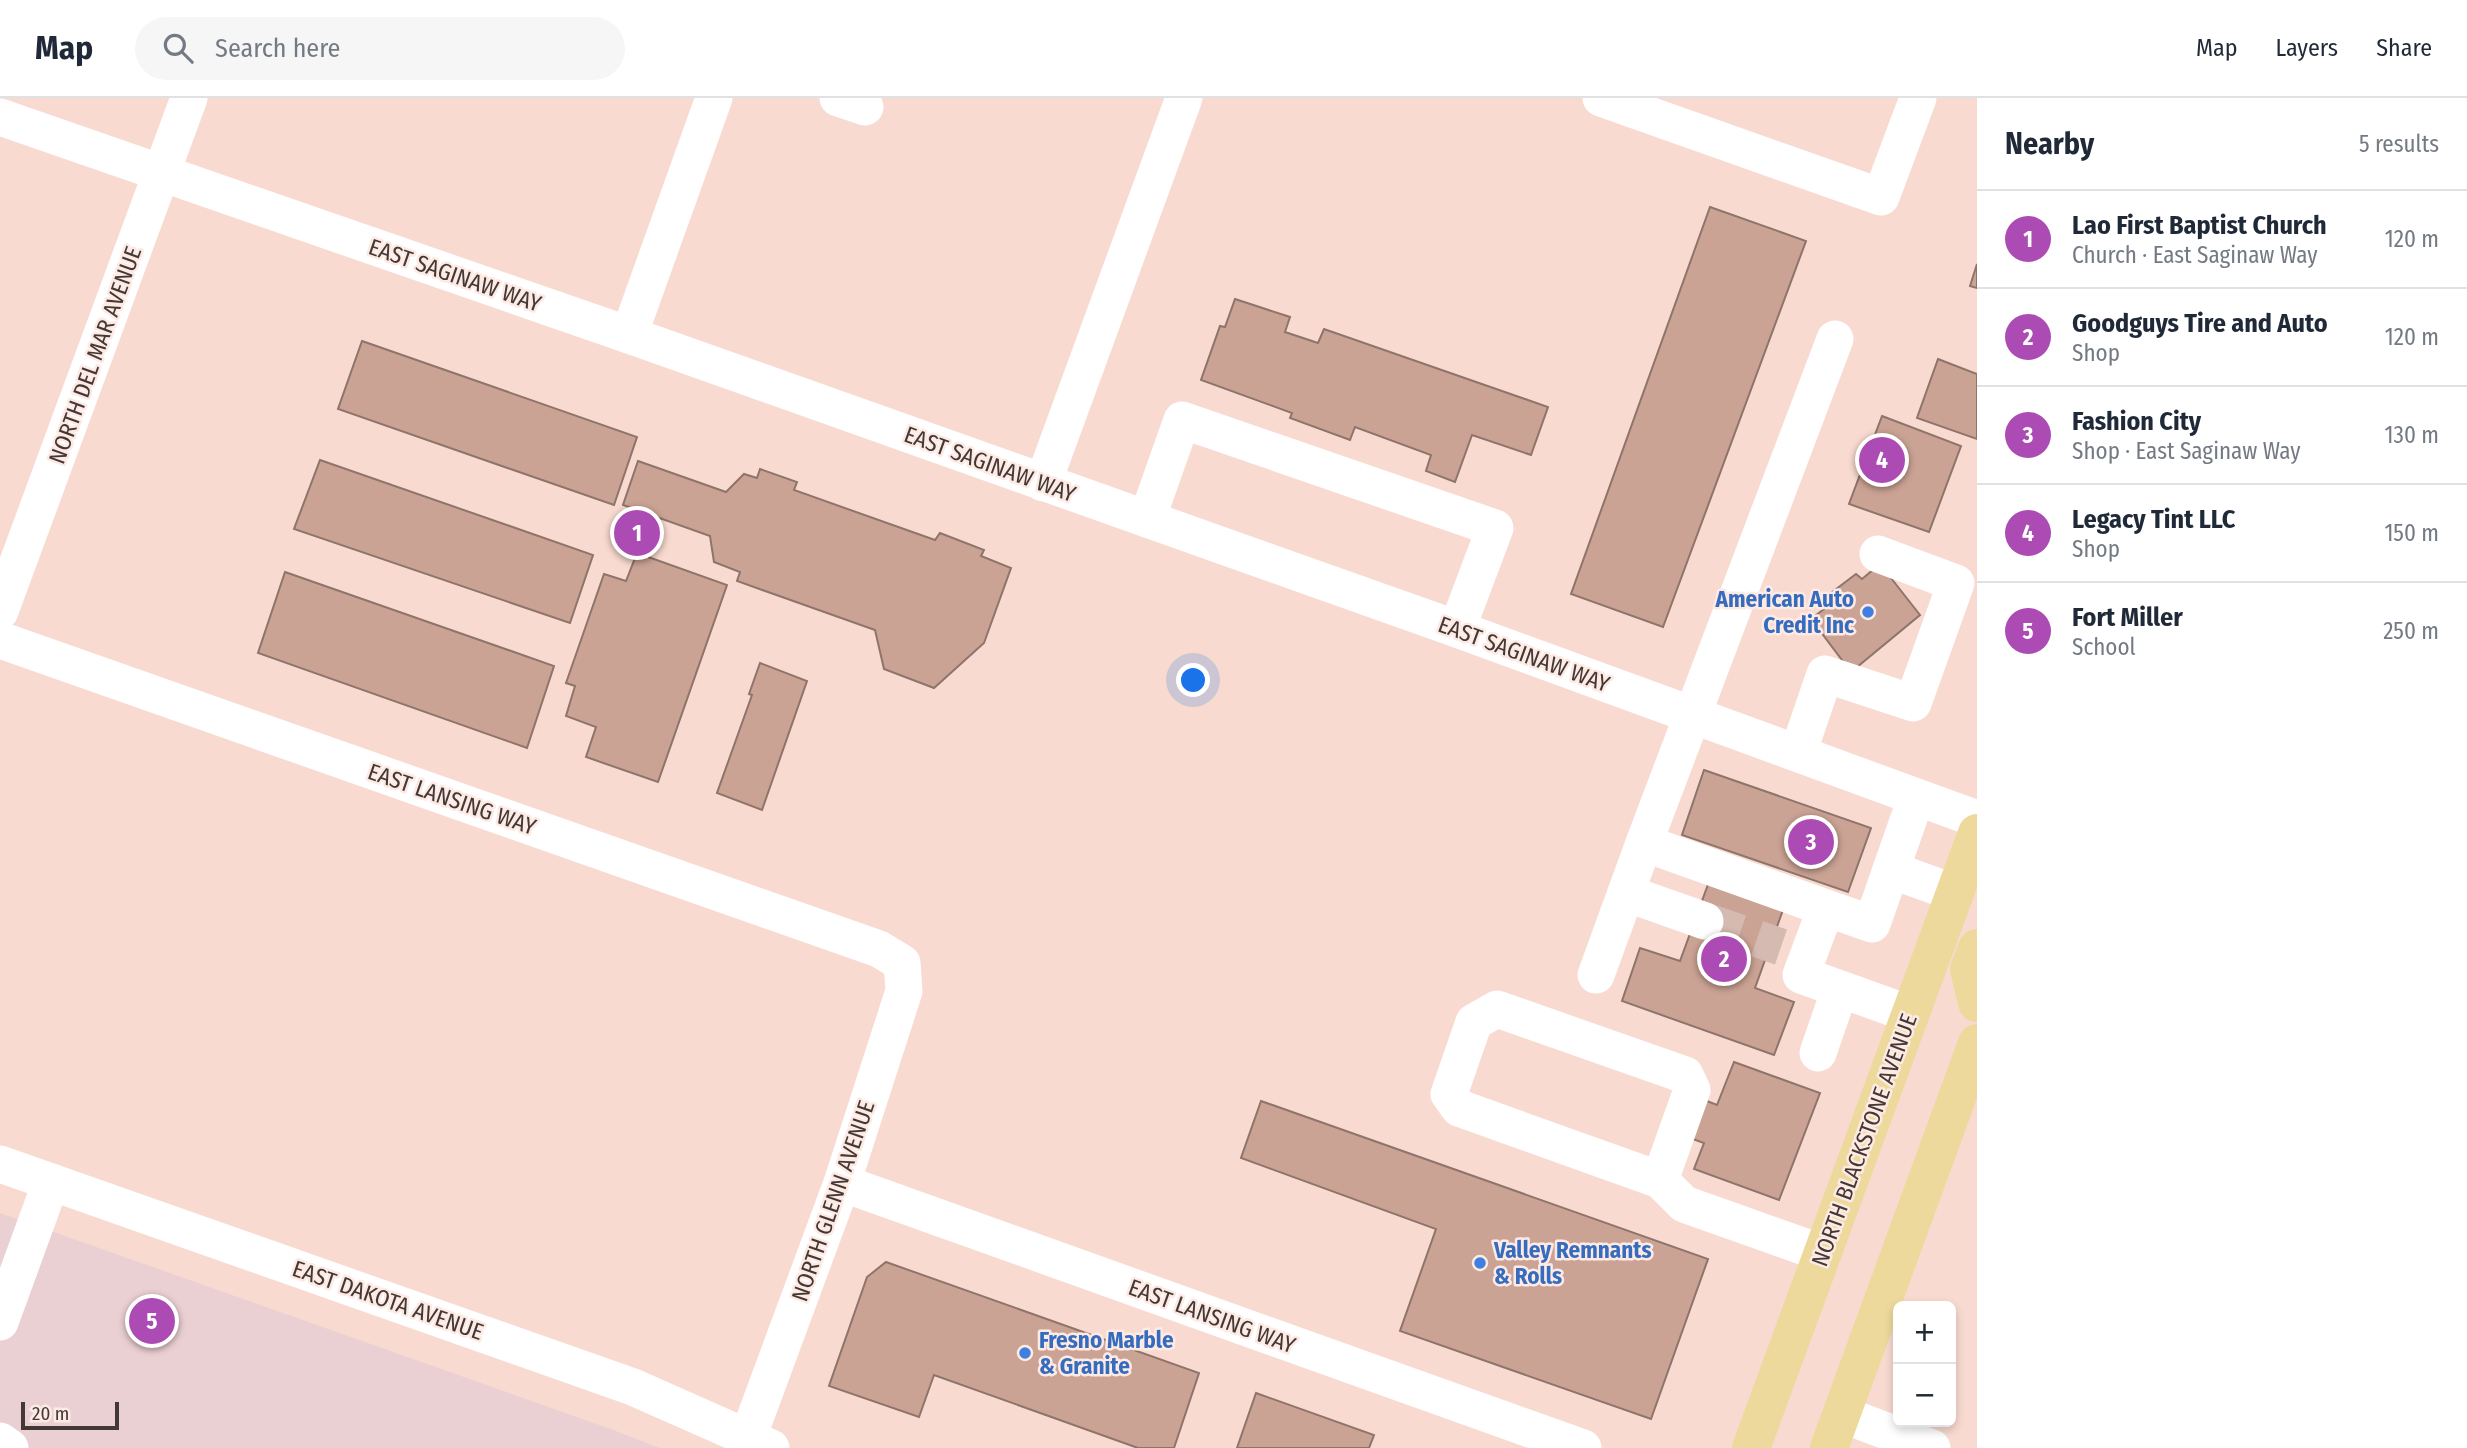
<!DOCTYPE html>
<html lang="en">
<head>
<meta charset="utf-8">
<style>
	body { margin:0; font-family:"Fira Sans Condensed",sans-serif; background:#f6f6f7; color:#1f2937 }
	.controls { position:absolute; right:21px; bottom:21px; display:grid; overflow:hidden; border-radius:10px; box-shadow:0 4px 10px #0003 }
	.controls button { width:63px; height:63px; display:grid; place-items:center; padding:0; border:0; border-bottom:2px solid #e0e1e3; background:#fff; color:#1f2937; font:35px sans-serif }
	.scale { position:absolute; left:21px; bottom:18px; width:98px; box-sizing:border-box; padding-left:7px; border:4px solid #433834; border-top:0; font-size:19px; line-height:24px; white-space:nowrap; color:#433834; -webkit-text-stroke:5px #fdeae4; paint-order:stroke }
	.you { position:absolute; left:1194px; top:583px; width:24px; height:24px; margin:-18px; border:5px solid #fff; border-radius:50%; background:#1a73e8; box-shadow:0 0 0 10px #1a73e833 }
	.badge { display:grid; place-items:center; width:46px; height:46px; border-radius:50%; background:#ab4bb3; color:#fff; font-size:23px; font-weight:700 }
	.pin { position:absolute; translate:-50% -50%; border:4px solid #fff; box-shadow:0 2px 7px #0006 }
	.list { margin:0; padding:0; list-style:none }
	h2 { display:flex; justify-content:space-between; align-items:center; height:91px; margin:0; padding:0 28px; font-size:30px }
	h2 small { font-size:23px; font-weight:400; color:#747a83 }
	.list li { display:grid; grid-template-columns:46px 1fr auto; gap:21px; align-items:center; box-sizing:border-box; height:98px; padding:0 28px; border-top:2px solid #e0e1e3 }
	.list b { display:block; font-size:26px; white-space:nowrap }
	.list p { margin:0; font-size:23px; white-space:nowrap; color:#747a83 }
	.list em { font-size:23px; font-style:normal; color:#747a83 }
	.icon { flex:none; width:38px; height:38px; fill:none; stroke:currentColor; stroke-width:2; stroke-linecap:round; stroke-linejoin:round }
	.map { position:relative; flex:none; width:1977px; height:1350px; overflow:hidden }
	header { display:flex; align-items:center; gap:42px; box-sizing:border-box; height:98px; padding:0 35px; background:#fff; border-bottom:2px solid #e0e1e3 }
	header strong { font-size:33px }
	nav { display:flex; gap:38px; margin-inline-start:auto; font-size:24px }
	.search { width:490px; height:63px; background:#f6f6f7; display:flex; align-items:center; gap:18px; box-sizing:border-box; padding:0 24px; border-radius:38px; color:#747a83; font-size:26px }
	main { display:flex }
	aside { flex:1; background:#fff }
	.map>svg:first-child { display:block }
</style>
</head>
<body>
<header>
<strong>Map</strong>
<div class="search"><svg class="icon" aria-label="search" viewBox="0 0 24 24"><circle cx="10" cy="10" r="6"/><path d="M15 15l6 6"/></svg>Search here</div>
<nav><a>Map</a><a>Layers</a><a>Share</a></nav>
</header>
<main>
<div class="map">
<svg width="1977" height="1350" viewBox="0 0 1977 1350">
	<rect width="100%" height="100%" fill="#f8dad0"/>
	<polygon fill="#ebd0d3" points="0,1115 608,1330 660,1350 0,1350"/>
	<g fill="#cba395" stroke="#8e746a" stroke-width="2">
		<polygon points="1710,109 1806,143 1663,529 1571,496"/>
		<polygon points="1977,166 1977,190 1970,188"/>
		<polygon points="1235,201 1290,219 1285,234 1318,245 1324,231 1548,309 1531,357 1472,337 1455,384 1426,373 1431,357 1355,329 1350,342 1290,320 1292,315 1201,282 1220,228 1225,229"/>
		<polygon points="362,243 637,339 614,407 338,311"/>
		<polygon points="1938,261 1977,276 1977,341 1917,320"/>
		<polygon points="1882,318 1961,348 1929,434 1849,406"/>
		<polygon points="320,362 593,457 570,525 294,431"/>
		<polygon points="638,363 726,394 744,376 757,380 760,371 797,384 794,392 935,442 940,435 984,452 981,458 1011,470 984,545 934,590 884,571 875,532 737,483 740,474 714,464 710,438 623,407"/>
		<polygon points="637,455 727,487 658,684 586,659 596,629 566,618 575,588 566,585 604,476 626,483"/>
		<polygon points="1880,466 1920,517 1851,574 1811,521 1828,508 1823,501 1856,476 1862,481"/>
		<polygon points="285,474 554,568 527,650 258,555"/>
		<polygon points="760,565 807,583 762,712 717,695 752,597 749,596"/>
		<polygon points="1704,672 1871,730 1848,794 1682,737"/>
		<polygon points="1710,781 1784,809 1755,890 1794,904 1774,957 1622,903 1640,850 1680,863"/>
		<polygon points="1734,964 1820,995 1779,1102 1694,1071 1704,1045 1687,1039 1702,1001 1717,1007"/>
		<polygon points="1261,1003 1708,1161 1651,1321 1400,1233 1436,1131 1241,1060"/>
		<polygon points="886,1164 1199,1275 1174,1350 1138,1350 934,1277 919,1319 829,1288 867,1179"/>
		<polygon points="1256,1295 1374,1337 1369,1350 1237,1350"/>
	</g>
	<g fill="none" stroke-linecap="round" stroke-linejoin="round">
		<polyline stroke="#d4bab1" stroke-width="37" stroke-dasharray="37 18" stroke-linecap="butt" points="1705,823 1781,849"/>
		<g stroke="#fff" stroke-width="37">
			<polyline points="838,0 865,9"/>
			<polyline points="1601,0 1881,99 1918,0"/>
			<polyline points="0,19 629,237 1457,531 1977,721"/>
			<polyline points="629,237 714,0"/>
			<polyline points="1043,385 1184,0"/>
			<polyline points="1147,421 1182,322 1495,430 1457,531"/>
			<polyline points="0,513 189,0"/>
			<polyline points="0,542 879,851 902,865 904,893 842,1085 748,1339"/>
			<polyline points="1798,655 1825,576 1913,605 1956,485 1878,456"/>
			<polyline points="1644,745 1835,241"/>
			<polyline points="1891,772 1955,795"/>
			<polyline points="1626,795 1705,823"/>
			<polyline points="1826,810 1872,826 1916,700"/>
			<polyline points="1596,877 1644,745 1826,810 1801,877 1910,916"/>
			<polyline points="1818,955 1840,891"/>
			<polyline points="0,1066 633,1289 771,1350"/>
			<polyline points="1660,1082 1459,1010 1449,996 1474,924 1497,911 1685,977 1692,992 1660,1082 1684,1106 1822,1155"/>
			<polyline points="842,1085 1583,1350"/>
			<polyline points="0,1224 51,1084"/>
			<polyline points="1841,1316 1932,1350"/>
			<polyline points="0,1343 10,1350"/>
		</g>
		<g stroke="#edd99b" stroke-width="38">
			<polyline points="1977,850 1969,871 1977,905"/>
			<polyline points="1751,1350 1977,735"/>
			<polyline points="1829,1350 1977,945"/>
		</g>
	</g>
	<g fill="#3f7fe0" stroke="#fdeae4" stroke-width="2.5">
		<circle cx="1868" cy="514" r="7"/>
		<circle cx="1480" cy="1165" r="7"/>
		<circle cx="1025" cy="1255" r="7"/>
	</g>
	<g text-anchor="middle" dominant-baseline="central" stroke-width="5" stroke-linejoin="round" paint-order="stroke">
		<g font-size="23" fill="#433834" stroke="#fdeae4">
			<text transform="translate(455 177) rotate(19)">EAST SAGINAW WAY</text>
			<text transform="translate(95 257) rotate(-70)">NORTH DEL MAR AVENUE</text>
			<text transform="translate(990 366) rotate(20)">EAST SAGINAW WAY</text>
			<text transform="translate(1524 556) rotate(20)">EAST SAGINAW WAY</text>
			<text transform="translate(452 701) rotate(19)">EAST LANSING WAY</text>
			<text transform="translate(1864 1042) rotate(-70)">NORTH BLACKSTONE AVENUE</text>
			<text transform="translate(833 1103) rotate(-71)">NORTH GLENN AVENUE</text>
			<text transform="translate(388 1202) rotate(19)">EAST DAKOTA AVENUE</text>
			<text transform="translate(1212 1218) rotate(20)">EAST LANSING WAY</text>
		</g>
		<g font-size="23" font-weight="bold" fill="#366cbe" stroke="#fdeae4" text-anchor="start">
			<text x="1854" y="501" text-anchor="end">American Auto<tspan x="1854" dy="26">Credit Inc</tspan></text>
			<text x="1494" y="1152">Valley Remnants<tspan x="1494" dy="26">&amp; Rolls</tspan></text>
			<text x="1039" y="1242">Fresno Marble<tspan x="1039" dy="26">&amp; Granite</tspan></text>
		</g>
	</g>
</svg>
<div class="controls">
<button>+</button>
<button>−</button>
</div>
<div class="scale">20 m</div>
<div class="you"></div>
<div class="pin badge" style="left:637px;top:435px">1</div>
<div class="pin badge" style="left:1724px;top:861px">2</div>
<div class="pin badge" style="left:1811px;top:744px">3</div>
<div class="pin badge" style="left:1882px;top:362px">4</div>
<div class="pin badge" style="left:152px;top:1223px">5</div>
</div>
<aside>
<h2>Nearby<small>5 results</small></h2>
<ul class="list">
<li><span class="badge">1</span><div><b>Lao First Baptist Church</b><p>Church · East Saginaw Way</p></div><em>120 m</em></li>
<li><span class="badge">2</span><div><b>Goodguys Tire and Auto</b><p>Shop</p></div><em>120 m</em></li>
<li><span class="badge">3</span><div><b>Fashion City</b><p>Shop · East Saginaw Way</p></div><em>130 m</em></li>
<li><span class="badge">4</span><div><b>Legacy Tint LLC</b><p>Shop</p></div><em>150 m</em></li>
<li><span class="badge">5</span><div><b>Fort Miller</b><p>School</p></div><em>250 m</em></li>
</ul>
</aside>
</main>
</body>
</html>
